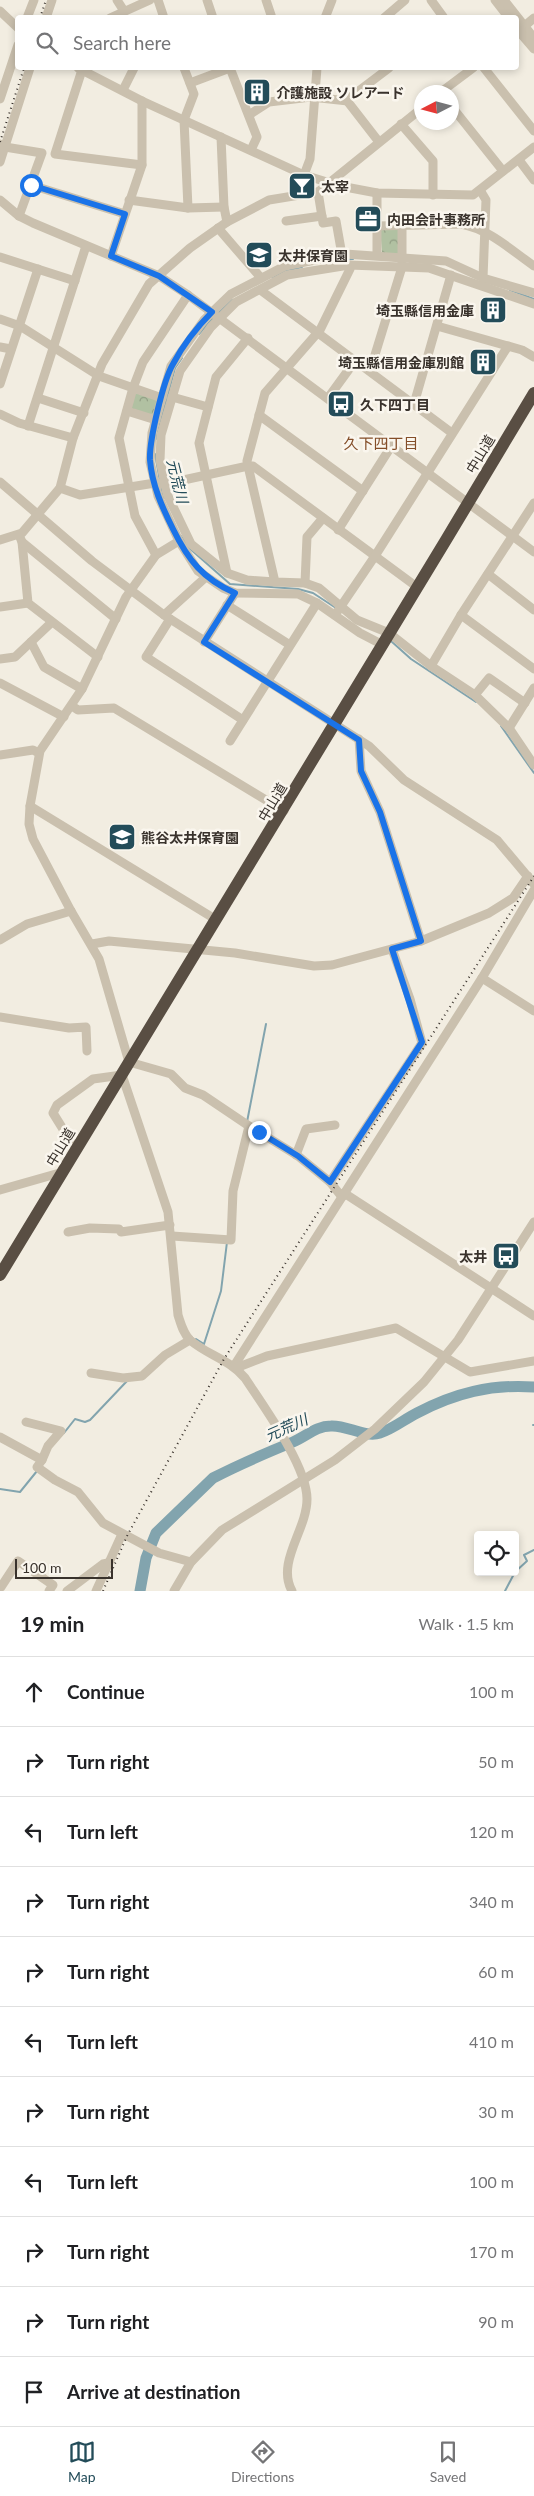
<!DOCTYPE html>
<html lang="en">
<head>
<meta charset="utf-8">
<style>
	body { margin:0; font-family:Lato,"Noto Sans JP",sans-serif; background:#f2f2f2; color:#202124 }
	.controls { position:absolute; right:15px; bottom:15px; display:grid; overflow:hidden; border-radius:5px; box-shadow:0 2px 8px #0003 }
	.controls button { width:45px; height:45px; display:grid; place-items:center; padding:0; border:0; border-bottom:1px solid #e0e0e0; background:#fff; color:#202124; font:25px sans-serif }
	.compass { position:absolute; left:414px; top:85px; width:45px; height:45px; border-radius:50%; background:#fff; box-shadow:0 2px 8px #0003; rotate:264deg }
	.scale { position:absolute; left:15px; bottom:12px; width:98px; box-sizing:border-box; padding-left:5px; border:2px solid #39322c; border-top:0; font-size:14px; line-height:18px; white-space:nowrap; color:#39322c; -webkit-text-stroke:4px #faf6ee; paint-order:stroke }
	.stop { position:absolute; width:15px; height:15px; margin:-11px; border:4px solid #1a73e8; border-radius:50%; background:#fff }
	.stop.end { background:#1a73e8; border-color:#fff; box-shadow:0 1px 5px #0008 }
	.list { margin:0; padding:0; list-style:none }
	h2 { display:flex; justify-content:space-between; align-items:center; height:65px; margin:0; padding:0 20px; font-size:21px }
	h2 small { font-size:16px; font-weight:400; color:#757577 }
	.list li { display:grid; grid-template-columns:32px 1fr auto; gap:15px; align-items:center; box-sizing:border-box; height:70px; padding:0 20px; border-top:1px solid #e0e0e0 }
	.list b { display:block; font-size:19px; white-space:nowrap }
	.list em { font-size:16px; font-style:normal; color:#757577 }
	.icon { flex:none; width:28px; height:28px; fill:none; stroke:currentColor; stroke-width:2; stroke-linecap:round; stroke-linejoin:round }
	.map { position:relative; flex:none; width:534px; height:1591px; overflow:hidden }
	.search { position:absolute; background:#fff; box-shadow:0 2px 8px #0003; left:15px; right:15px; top:15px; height:55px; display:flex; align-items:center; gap:12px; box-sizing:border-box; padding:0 18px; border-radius:5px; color:#757577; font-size:19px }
	.sheet { height:835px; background:#fff }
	nav { display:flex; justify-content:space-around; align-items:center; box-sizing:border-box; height:70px; border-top:1px solid #e0e0e0; background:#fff; font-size:14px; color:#757577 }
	nav a { display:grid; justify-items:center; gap:2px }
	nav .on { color:#234c59 }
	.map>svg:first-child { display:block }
</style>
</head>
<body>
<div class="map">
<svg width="534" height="1591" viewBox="0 0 534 1591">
	<defs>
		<pattern id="park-crowns" width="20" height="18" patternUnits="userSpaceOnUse" patternTransform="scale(1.25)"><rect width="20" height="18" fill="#b1c1a2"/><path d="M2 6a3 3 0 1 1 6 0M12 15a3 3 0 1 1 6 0" fill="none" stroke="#919d84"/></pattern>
	</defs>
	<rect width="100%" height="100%" fill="#f2ede1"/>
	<g fill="url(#park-crowns)">
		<polygon points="399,227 400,254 382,253 380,228"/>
		<polygon points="135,393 158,399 153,418 130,411"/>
	</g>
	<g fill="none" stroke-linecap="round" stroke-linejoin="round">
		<g stroke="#82a4ae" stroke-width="2">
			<polyline points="336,260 353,259"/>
			<polyline points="273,277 286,271 302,267"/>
			<polyline points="510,290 534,299"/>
			<polyline points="217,314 232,300"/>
			<polyline points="199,334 214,317"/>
			<polyline points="156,439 175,368 182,358"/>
			<polyline points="155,454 160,481"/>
			<polyline points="161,486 164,498"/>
			<polyline points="181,536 188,547 230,584 298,589 313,593 336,608"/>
			<polyline points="391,641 411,659 476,702"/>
			<polyline points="501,726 534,773"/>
			<polyline points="247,1122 266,1024"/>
			<polyline points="196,1339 204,1344 221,1291 227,1242"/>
			<polyline points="533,1425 534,1425"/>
			<polyline points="64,1433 75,1419 85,1422 90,1420 127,1381"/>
			<polyline points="0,1489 20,1492 37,1471"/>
			<polyline points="515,1572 527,1561 524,1555 534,1550"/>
			<polyline points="505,1591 515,1572"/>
		</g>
		<path stroke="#82a4ae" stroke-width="11" d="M140 1591 146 1558 156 1533 213 1478C240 1464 266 1453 293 1442 307 1436 316 1426 331 1426 347 1425 365 1438 380 1433 393 1429 405 1419 417 1413 455 1393 491 1384 534 1387"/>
		<g stroke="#cac0ae" stroke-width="9">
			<polyline points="117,0 124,11"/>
			<polyline points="158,0 164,18"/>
			<polyline points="207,0 213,18"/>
			<polyline points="266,0 272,18"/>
			<polyline points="431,0 444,18"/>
			<polyline points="495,0 509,18"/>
			<polyline points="504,0 534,38"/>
			<polyline points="0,11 18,28"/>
			<polyline points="27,18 34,0"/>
			<polyline points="46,18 52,0"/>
			<polyline points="110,18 150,0"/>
			<polyline points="325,18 332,0"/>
			<polyline points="384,18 405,0"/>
			<polyline points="516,28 534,49"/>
			<polyline points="521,29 534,18"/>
			<polyline points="78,68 142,101 304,175 340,186 377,193 473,195 534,147"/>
			<polyline points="184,68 194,94 184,120 188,208"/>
			<polyline points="230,68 257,137 251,150"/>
			<polyline points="484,68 534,131"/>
			<polyline points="82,70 55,154 142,165"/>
			<polyline points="190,83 230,68"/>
			<polyline points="123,90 134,68"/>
			<polyline points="441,92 473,68"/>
			<polyline points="0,99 18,45"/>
			<polyline points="452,107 503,171"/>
			<polyline points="249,115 269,102 311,97 348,101"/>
			<polyline points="401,124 433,161 433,195"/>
			<polyline points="221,137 224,207 227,222"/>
			<polyline points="379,142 348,102 348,99 389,68"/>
			<polyline points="0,144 5,147 42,153 19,216"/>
			<polyline points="519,160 534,180"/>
			<polyline points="0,162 30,68"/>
			<polyline points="304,175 310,159 317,68"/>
			<polyline points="31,185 125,214"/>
			<polyline points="480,190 486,200 483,278 534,293"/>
			<polyline points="318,192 323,223 336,221 342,255"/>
			<polyline points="0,200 19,216 33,223 159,276 188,295 534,552"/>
			<polyline points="129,200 188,208 224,207"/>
			<polyline points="286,221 322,216"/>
			<path d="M377 226 461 224C489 229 511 250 534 266"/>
			<polyline points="218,228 261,278"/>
			<polyline points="377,255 377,193"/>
			<polyline points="111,256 142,165 142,101"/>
			<polyline points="0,257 75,281"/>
			<polyline points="349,265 350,269 320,330 265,393 247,461 248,466 253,466 417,587"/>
			<polyline points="262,289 263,292 452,433"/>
			<polyline points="0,319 20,326 99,376 162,398"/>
			<polyline points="437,326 522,350 534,357"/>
			<polyline points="0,347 11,349"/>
			<polyline points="370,371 402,267 402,225"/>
			<polyline points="0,384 38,269"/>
			<polyline points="172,397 208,407"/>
			<polyline points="38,398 84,413"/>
			<polyline points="328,398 355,361"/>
			<polyline points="414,404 451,275"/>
			<polyline points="127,411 156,420"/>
			<polyline points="0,414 19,423 73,438"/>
			<polyline points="259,415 363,491"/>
			<polyline points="28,426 86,246"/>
			<polyline points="0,482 92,561 164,615 369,746 404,780 497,840 534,884"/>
			<polyline points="60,488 80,495 155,483 165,484 248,466 275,582 305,583 319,588 357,620 389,633 431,666 475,695 509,728 534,765"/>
			<polyline points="338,530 392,445"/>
			<polyline points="19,535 22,542 28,603 98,657"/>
			<polyline points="0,540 22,533 60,488 73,438 102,364 149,284 190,248 227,222 269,200 318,192 422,108"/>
			<polyline points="179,541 198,571 223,588 235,593 298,594 317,603 360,633 383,645"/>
			<polyline points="22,542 116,619"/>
			<polyline points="156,555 135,516 119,438 133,388 143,362 188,295"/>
			<polyline points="227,573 199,443 216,377 248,338"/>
			<polyline points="488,574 534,610"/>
			<polyline points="275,582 247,580 227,573 191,544 167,494 160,460 161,435 180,371 211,327 236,302 287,275 349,265 429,268 534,304"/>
			<polyline points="305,583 307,537 323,518"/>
			<polyline points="227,605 290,645"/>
			<polyline points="0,607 28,603"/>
			<polyline points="164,615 206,577"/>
			<polyline points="335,615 375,556 508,346"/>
			<polyline points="461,615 534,669"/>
			<polyline points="170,619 146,657 243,720"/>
			<polyline points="31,642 44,667 82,689"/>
			<polyline points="204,642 235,593"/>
			<polyline points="0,659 15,657 52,622"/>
			<polyline points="431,666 461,615 534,503"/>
			<polyline points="0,683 64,717"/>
			<polyline points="475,695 489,678 525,703"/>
			<polyline points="72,706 78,710 114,708 284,811"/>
			<polyline points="509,728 534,688"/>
			<polyline points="359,739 361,771 380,812 421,941"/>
			<polyline points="230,741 317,603"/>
			<polyline points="0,755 33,750 39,753"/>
			<polyline points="30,806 215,919"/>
			<polyline points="0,940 27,924 71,911"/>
			<polyline points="92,944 109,941 235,953 314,966 332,965 421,941 489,913 513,898 528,876"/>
			<polyline points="482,978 534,1011"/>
			<polyline points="0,1017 69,1028 86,1027 87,1051"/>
			<path d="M76 1150 53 1113 57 1105 93 1079 122 1075 168 1212 178 1315C181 1324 183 1333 190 1340 207 1355 229 1359 245 1378 264 1407 307 1466 307 1499 307 1530 276 1562 292 1591"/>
			<polyline points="296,1155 306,1129 335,1125"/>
			<polyline points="330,1182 422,1043 410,999 392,949"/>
			<polyline points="0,1190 63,1172"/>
			<polyline points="344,1193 534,1316"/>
			<polyline points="342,1197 330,1182 298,1156 249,1126 203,1095 185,1088 171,1074 129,1062 99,959 71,911 33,839 29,824 30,806 40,751 82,689 126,597 156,555 179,541 158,496 150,462 152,433 171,366 204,320 231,294 285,266 345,254 446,261 483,278"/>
			<polyline points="68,1232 90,1228 119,1229 121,1232 170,1225"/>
			<polyline points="172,1236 231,1240 233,1191 249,1126"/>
			<polyline points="234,1366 482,978 534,890"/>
			<polyline points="236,1368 267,1356 396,1328 470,1372 534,1361"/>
			<polyline points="91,1373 123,1378 142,1376 165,1355 190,1340"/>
			<polyline points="26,1422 61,1431 48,1446 42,1460"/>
			<polyline points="0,1437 42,1460 37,1467 55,1480 78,1492 103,1523 159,1553 191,1562"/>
			<polyline points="1,1587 18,1561 53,1585 49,1591"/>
			<polyline points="67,1591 103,1564 108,1563"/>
			<polyline points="96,1591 122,1534"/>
			<polyline points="174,1591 191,1562 222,1530 335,1460 375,1429 424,1382 458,1340 534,1222"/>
		</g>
		<path stroke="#594e43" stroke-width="12" d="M0 1275C179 981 358 688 534 393"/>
		<g stroke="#39322c" stroke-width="2" stroke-dasharray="1 4" stroke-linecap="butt">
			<polyline points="40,18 46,0"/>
			<polyline points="0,142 24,68"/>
			<polyline points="103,1591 127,1536 224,1359 534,876"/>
		</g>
	</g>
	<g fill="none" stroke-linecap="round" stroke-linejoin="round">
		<path stroke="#1a73e8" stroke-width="6" d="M31 185 125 214 111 256 159 276 212 312C197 327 183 345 173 364 163 381 149 441 150 460 152 485 162 507 173 529 188 560 203 579 235 593L204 642 359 740 361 771 380 812 421 941 392 949 422 1042 330 1182 298 1156 259 1132"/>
	</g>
	<defs>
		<g id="building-square" transform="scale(1.4375)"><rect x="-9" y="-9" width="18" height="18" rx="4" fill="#234c59" stroke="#faf6ee"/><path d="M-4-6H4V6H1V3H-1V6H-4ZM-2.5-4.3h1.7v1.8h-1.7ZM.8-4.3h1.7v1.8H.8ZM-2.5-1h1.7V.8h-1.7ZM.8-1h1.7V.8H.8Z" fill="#fff"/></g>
		<g id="bar-square" transform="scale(1.4375)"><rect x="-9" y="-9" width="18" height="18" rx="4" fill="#234c59" stroke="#faf6ee"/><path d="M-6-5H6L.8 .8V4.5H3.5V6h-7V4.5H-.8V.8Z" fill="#fff"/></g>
		<g id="office-square" transform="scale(1.4375)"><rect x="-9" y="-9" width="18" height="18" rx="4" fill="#234c59" stroke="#faf6ee"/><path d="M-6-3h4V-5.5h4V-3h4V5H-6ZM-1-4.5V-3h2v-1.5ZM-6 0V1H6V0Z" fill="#fff"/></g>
		<g id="school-square" transform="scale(1.4375)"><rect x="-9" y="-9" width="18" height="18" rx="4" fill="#234c59" stroke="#faf6ee"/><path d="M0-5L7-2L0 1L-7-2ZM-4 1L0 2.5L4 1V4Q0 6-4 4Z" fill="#fff"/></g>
		<g id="bus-square" transform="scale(1.4375)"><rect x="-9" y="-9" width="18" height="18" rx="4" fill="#234c59" stroke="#faf6ee"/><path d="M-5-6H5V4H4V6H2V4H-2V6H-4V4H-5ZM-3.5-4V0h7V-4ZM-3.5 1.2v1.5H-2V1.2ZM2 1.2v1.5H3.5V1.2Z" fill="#fff"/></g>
	</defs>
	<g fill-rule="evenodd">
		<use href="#building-square" x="257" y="92"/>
		<use href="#bar-square" x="302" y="186"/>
		<use href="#office-square" x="368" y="219"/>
		<use href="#school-square" x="259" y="255"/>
		<use href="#building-square" x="493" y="310"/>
		<use href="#building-square" x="483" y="362"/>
		<use href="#bus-square" x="341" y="404"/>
		<use href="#school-square" x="122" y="837"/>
		<use href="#bus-square" x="506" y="1256"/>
	</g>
	<g text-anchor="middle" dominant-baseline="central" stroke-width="5" stroke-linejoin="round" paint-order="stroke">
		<g font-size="14" font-weight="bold" fill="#39322c" stroke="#faf6ee" text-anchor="start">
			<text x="276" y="92">介護施設 ソレアード</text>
			<text x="321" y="186">太宰</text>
			<text x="387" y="219">内田会計事務所</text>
			<text x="278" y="255">太井保育園</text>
			<text x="474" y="310" text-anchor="end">埼玉縣信用金庫</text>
			<text x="464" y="362" text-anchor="end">埼玉縣信用金庫別館</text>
			<text x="360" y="404">久下四丁目</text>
			<text x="141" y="837">熊谷太井保育園</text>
			<text x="487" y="1256" text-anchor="end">太井</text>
		</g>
		<g font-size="14" fill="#39322c" stroke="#faf6ee">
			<text transform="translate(480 454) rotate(-59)">中山道</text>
			<text transform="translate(272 802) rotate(-59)">中山道</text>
			<text transform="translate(60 1147) rotate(-59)">中山道</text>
		</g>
		<g font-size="15" fill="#844e29" stroke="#faf6ee">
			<text x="381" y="443">久下四丁目</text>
		</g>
		<g font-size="15" font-style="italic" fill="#234c59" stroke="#faf6ee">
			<text transform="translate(178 481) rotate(76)">元荒川</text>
			<text transform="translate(286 1427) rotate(-24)">元荒川</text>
		</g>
	</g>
</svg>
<div class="controls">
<button><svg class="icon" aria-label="locate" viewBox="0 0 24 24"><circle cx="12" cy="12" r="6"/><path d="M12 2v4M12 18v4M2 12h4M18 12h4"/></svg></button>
</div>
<svg class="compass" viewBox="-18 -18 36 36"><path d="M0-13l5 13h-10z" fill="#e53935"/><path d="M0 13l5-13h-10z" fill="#757577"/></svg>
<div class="scale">100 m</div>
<div class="stop" style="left:31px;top:185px"></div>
<div class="stop end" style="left:259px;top:1132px"></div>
<div class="search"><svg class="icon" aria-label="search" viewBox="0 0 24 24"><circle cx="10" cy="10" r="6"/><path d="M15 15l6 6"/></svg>Search here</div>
</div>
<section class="sheet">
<h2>19 min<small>Walk · 1.5 km</small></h2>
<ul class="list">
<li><svg class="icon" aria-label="ahead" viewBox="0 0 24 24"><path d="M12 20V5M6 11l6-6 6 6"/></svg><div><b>Continue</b></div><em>100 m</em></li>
<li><svg class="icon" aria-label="right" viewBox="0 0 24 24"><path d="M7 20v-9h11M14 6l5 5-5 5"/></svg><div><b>Turn right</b></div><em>50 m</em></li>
<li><svg class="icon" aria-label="left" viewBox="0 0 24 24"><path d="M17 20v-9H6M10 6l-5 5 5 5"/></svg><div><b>Turn left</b></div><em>120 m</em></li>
<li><svg class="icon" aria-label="right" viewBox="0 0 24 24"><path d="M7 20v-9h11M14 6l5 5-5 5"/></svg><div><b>Turn right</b></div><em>340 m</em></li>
<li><svg class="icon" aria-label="right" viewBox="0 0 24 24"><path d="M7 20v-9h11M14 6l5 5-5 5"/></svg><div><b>Turn right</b></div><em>60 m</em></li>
<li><svg class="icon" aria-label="left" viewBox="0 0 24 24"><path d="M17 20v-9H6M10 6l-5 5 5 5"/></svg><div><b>Turn left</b></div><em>410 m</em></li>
<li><svg class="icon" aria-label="right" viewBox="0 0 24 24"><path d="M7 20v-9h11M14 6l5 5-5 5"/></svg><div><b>Turn right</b></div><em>30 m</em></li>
<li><svg class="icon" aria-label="left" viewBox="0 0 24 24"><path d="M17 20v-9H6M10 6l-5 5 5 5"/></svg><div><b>Turn left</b></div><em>100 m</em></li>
<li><svg class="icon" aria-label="right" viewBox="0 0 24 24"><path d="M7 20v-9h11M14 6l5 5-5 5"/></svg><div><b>Turn right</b></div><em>170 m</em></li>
<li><svg class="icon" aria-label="right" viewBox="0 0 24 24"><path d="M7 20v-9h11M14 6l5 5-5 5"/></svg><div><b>Turn right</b></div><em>90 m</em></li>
<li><svg class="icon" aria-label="arrive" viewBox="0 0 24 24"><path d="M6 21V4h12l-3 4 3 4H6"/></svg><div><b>Arrive at destination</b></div></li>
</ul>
</section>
<nav>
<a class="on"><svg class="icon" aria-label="map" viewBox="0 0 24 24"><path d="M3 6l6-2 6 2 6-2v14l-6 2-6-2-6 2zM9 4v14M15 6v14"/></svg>Map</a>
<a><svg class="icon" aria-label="directions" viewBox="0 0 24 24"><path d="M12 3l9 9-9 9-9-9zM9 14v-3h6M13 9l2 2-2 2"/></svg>Directions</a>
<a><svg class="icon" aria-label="saved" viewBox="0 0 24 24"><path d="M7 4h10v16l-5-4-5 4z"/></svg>Saved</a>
</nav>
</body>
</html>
